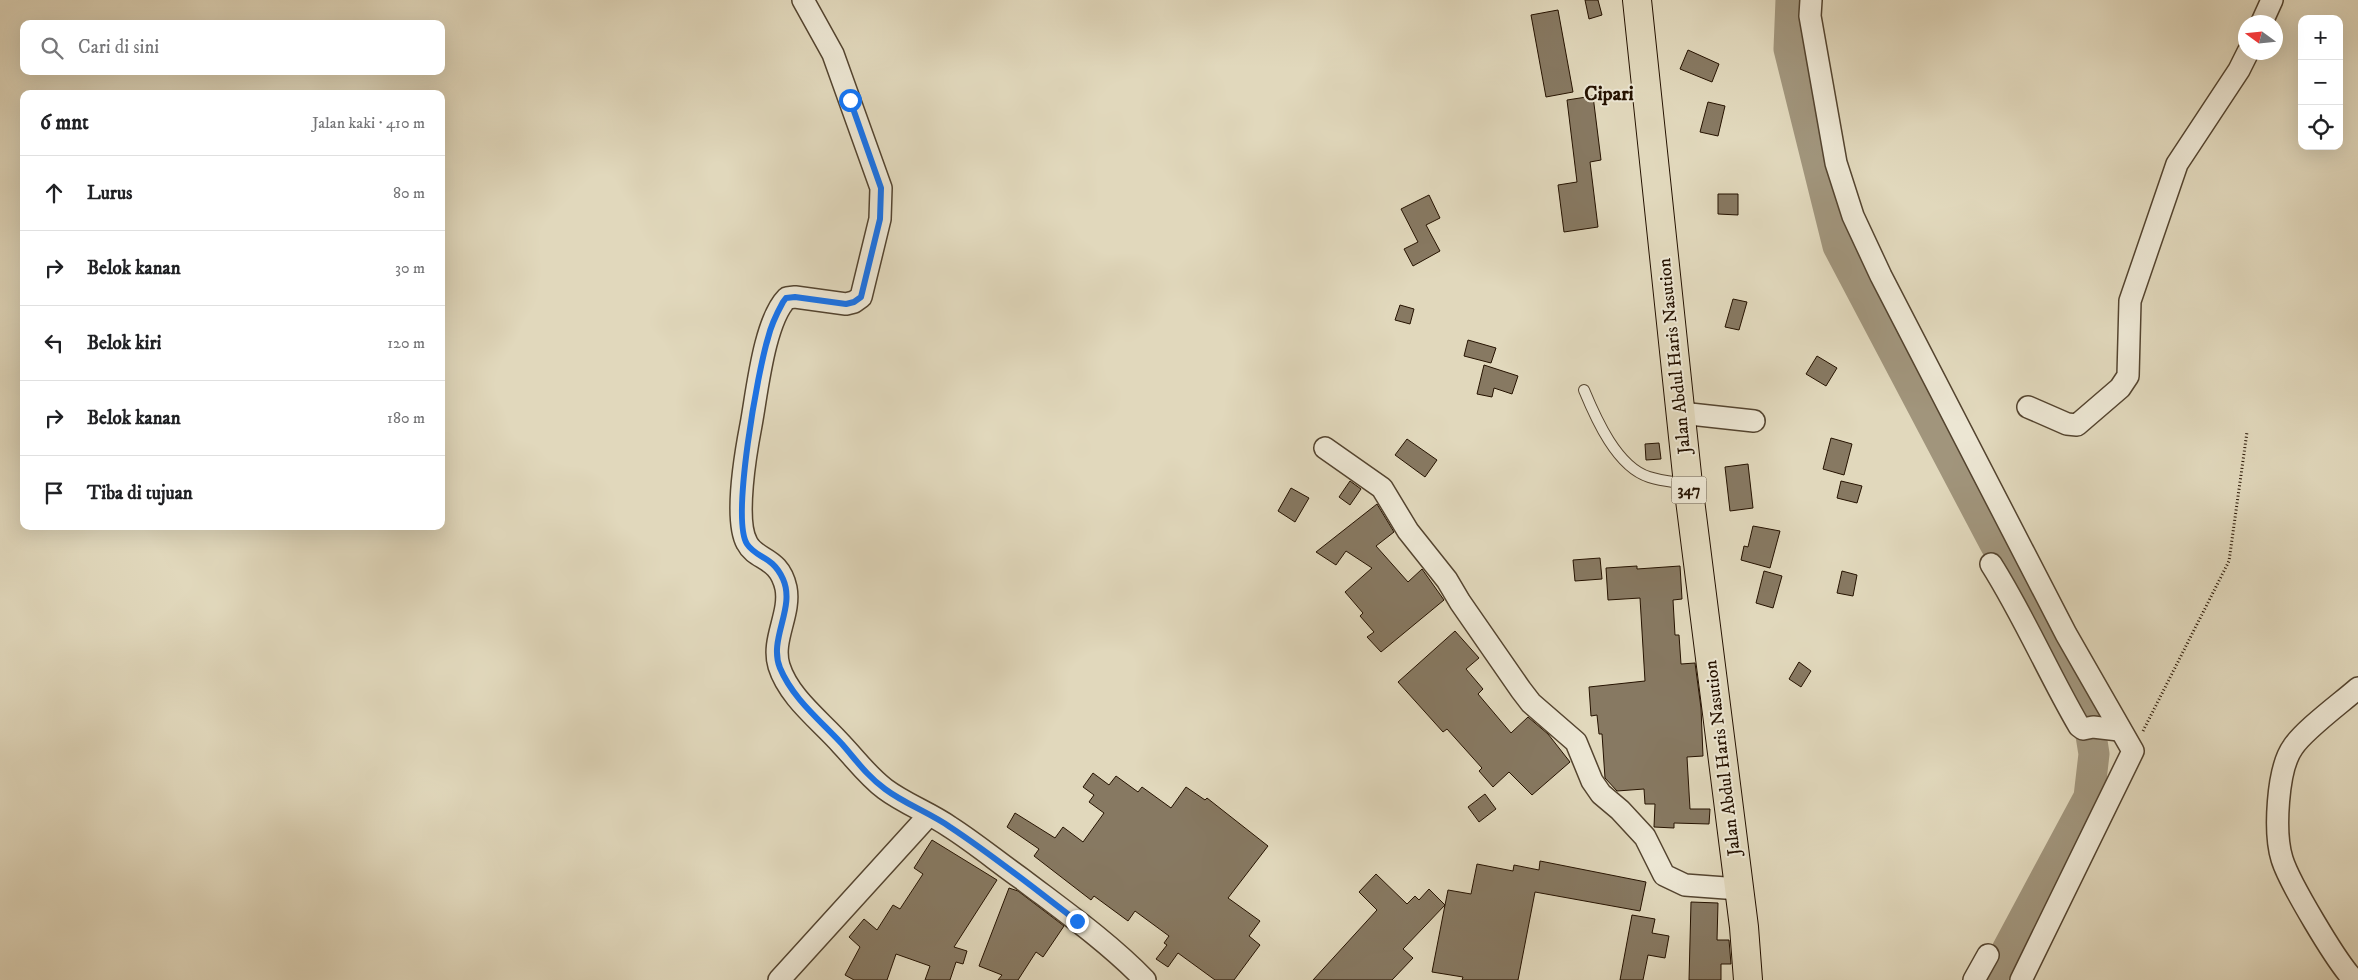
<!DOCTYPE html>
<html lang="id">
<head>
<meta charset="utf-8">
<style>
	body { margin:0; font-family:"IM FELL DW Pica",serif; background:#f2f2f2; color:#202124 }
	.controls { position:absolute; right:15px; top:15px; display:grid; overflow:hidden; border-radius:10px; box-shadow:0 5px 20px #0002 }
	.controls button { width:45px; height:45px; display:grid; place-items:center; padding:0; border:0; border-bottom:1px solid #e0e0e0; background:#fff; color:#202124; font:25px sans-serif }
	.compass { position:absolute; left:2238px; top:15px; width:45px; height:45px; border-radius:50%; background:#fff; box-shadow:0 5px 20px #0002; rotate:285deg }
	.stop { position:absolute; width:15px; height:15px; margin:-11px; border:4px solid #1a73e8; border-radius:50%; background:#fff }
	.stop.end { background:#1a73e8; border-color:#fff; box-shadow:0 1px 5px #0008 }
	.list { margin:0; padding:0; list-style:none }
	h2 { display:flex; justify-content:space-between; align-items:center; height:65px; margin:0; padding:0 20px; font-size:21px }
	h2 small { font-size:16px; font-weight:400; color:#757577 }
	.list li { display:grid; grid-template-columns:32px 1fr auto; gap:15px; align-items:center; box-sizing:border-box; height:75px; padding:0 20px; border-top:1px solid #e0e0e0 }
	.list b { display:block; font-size:19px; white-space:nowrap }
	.list em { font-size:16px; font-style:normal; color:#757577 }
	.icon { flex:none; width:28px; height:28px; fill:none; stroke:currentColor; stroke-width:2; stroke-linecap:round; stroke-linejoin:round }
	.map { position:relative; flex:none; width:2358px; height:980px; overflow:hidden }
	.search { position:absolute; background:#fff; box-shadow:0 5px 20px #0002; left:20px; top:20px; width:425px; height:55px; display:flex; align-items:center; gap:12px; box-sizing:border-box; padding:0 18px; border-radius:10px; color:#757577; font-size:19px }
	.panel { position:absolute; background:#fff; box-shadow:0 5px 20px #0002; left:20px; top:90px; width:425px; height:440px; border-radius:10px }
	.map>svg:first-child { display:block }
</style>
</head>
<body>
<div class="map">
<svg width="2358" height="980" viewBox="0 0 2358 980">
	<rect width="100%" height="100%" fill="#e1d8bc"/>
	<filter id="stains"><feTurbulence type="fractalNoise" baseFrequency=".004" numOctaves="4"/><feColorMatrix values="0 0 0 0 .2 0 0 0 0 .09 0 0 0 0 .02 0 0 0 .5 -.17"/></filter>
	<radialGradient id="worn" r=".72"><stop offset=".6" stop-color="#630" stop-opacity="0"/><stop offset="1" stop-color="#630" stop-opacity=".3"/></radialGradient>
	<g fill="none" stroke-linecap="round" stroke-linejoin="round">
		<polyline stroke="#a1957c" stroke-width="31" points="1791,0 1789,49 1838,246 1994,542 2087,710 2094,754 2089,797 1991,980"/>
	</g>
	<g fill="#877962" stroke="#251200">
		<polygon points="1585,0 1598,0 1602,15 1589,19"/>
		<polygon points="1558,10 1573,92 1546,97 1531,15"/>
		<polygon points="1688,50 1719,64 1712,82 1680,69"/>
		<polygon points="1593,96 1601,160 1590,162 1598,227 1564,232 1558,185 1577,182 1567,100"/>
		<polygon points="1708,102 1725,106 1718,136 1700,132"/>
		<polygon points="1718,194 1738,194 1738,215 1718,214"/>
		<polygon points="1429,195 1440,218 1426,225 1440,251 1413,266 1404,249 1418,242 1401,209"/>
		<polygon points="1733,299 1747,302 1739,330 1725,327"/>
		<polygon points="1400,305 1414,309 1410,324 1395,320"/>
		<polygon points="1468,340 1496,348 1491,363 1464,356"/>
		<polygon points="1817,356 1837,368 1826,386 1806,374"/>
		<polygon points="1484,365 1518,376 1512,394 1494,388 1492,397 1477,394"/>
		<polygon points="1831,438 1852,444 1844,475 1823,469"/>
		<polygon points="1407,439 1437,460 1425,477 1395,455"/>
		<polygon points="1659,443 1661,459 1646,460 1645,444"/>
		<polygon points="1748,464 1753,508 1730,511 1725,467"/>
		<polygon points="1350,481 1361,489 1350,505 1339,497"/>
		<polygon points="1841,481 1862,486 1857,503 1837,498"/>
		<polygon points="1291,488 1309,498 1295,522 1278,511"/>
		<polygon points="1377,504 1394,532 1376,546 1408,582 1422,569 1444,600 1381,652 1367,637 1374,632 1360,616 1363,613 1345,592 1372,568 1346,551 1336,565 1316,552"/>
		<polygon points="1753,526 1780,531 1770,568 1741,560 1744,546 1748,547"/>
		<polygon points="1600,558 1602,579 1575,581 1573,560"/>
		<polygon points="1637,566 1637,569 1680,566 1682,599 1673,600 1675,635 1679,635 1681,664 1695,663 1701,708 1703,756 1687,757 1690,809 1710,809 1709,824 1674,823 1674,828 1654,827 1655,804 1645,804 1644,789 1617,791 1605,778 1602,734 1599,734 1597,715 1591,716 1589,687 1645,681 1640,598 1608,600 1606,568"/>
		<polygon points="1764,571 1782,576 1773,608 1756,603"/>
		<polygon points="1842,571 1857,575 1853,596 1837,593"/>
		<polygon points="1455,631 1479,658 1466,669 1483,689 1478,694 1511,733 1528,717 1548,734 1570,762 1532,795 1509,772 1493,787 1479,771 1482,768 1447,729 1443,732 1398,682"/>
		<polygon points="1799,662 1811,671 1801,687 1789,679"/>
		<polygon points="1093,773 1109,785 1116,776 1138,792 1142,787 1171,808 1186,787 1205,800 1207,798 1268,846 1228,898 1260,921 1249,936 1260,945 1234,980 1215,980 1178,953 1168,967 1156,959 1167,945 1164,943 1169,936 1135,911 1128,921 1094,896 1091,900 1034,856 1039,849 1007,827 1015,813 1055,838 1063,827 1083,842 1104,813 1089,802 1094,795 1083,787"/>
		<polygon points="1485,794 1496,809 1479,822 1468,807"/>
		<polygon points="932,840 997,880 954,947 967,951 963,964 956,962 950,980 925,980 930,966 896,954 887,980 854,980 845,975 860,947 849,937 864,919 877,930 893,905 900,909 923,874 914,868"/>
		<polygon points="1540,861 1646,882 1640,911 1535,892 1518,980 1462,980 1463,977 1432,972 1445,905 1403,949 1413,958 1392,980 1313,980 1377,910 1359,892 1376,874 1407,904 1415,896 1419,900 1429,889 1445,905 1448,890 1471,894 1477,864 1513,871 1514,865 1539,870"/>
		<polygon points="1009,888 1018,891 1064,926 1043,957 1036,952 1018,980 998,980 1002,975 979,966"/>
		<polygon points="1691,902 1718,903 1717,940 1729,940 1731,964 1721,964 1721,980 1689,980"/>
		<polygon points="1632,915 1655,919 1652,933 1669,936 1665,958 1648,955 1643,980 1620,980"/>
	</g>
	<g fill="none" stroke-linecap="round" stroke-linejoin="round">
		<g stroke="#54442f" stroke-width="12">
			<path id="lane" d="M1584 390C1596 419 1617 467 1649 477 1661 481 1675 482 1687 484"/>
		</g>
		<g stroke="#54442f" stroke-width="24">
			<g id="street">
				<path d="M803 0 833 54 881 188 880 219 861 297 854 302 846 304 795 297 787 298C764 321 757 393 751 425 746 451 734 520 747 543 756 561 779 556 786 588 791 614 771 640 779 666 789 698 821 721 842 745 857 761 868 776 885 789 905 804 930 813 950 827 975 843 998 862 1022 879 1064 911 1108 942 1145 980"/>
				<polyline points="1811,0 1810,16 1836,163 1853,216 1881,276 2066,634 2133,751 2021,980"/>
				<polyline points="2262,22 2272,0"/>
				<polyline points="2028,407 2067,424 2077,425 2120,388 2128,376 2130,301 2177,164 2239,70 2248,52"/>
				<polyline points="1681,413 1754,421"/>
				<polyline points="1325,448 1382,488 1408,531 1447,580 1460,602 1521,690 1531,703 1576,742 1592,781 1601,794 1620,810 1645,837 1664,875 1685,885 1739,889"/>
				<path d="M1991 564C2024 616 2048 673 2079 726L2083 729 2093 727 2119 730"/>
				<polyline points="779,980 929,815"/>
				<polyline points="1974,980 1988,955"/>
				<path d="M2354 980C2337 963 2289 882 2282 859 2274 833 2277 769 2293 747 2304 730 2341 703 2358 688"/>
			</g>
		</g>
		<g stroke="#251200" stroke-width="30">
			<polyline id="primary" points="1637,0 1688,484 1744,927 1748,980"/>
		</g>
		<polyline stroke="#251200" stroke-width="3" stroke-dasharray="1 2.5" stroke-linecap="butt" points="2143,731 2229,561 2247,432"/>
		<use href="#lane" stroke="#ece6d3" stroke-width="10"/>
		<use href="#street" stroke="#ece6d3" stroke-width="21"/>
		<use href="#primary" stroke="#e1d8bc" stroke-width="28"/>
	</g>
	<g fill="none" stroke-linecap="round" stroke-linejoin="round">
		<path stroke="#1a73e8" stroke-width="6" d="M850 100 881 188 880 219 861 297 854 302 846 304 795 297 786 298 783 302C777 313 771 325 768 338 758 370 731 519 747 544 757 559 772 555 783 579 796 608 768 639 780 668 793 699 820 720 842 744 856 760 867 776 885 789 905 804 930 813 950 827 994 856 1035 889 1077 921"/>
	</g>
	<g text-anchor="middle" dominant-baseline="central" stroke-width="4" stroke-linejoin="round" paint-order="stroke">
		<rect fill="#ece6d3" stroke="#61523f" stroke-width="1" x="1671.5" y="476.5" width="35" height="27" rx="4"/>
		<g font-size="16" font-weight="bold" fill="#251200">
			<text x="1689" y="490">347</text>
		</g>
		<g font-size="18" fill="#251200" stroke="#ece6d3">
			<text transform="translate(1675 356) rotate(-96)">Jalan Abdul Haris Nasution</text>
			<text transform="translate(1723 758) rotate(-97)">Jalan Abdul Haris Nasution</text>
		</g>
		<g font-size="20" font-weight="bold" fill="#251200" stroke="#ece6d3">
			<text x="1609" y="94">Cipari</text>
		</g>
	</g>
	<rect width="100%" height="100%" filter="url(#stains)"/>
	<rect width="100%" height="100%" fill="url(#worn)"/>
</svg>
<div class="controls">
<button>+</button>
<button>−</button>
<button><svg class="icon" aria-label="locate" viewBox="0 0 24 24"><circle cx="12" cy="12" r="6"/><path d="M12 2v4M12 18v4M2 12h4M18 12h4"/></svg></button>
</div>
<svg class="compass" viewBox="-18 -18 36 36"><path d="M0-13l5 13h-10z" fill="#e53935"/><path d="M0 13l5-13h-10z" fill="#757577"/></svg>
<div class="stop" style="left:850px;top:100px"></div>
<div class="stop end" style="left:1077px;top:921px"></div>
<div class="search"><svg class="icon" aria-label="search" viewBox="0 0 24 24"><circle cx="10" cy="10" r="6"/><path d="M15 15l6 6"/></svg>Cari di sini</div>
<section class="panel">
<h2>6 mnt<small>Jalan kaki · 410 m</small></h2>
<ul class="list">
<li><svg class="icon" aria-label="ahead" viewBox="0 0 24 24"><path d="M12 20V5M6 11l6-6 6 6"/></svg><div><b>Lurus</b></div><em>80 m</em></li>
<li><svg class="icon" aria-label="right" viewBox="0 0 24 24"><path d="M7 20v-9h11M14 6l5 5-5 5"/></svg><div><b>Belok kanan</b></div><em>30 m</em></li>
<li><svg class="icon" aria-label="left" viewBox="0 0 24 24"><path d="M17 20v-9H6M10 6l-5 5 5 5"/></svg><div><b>Belok kiri</b></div><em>120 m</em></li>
<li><svg class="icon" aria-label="right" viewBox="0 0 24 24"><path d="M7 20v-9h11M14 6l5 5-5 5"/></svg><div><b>Belok kanan</b></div><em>180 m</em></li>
<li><svg class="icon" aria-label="arrive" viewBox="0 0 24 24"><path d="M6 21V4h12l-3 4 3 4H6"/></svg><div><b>Tiba di tujuan</b></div></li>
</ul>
</section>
</div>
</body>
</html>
